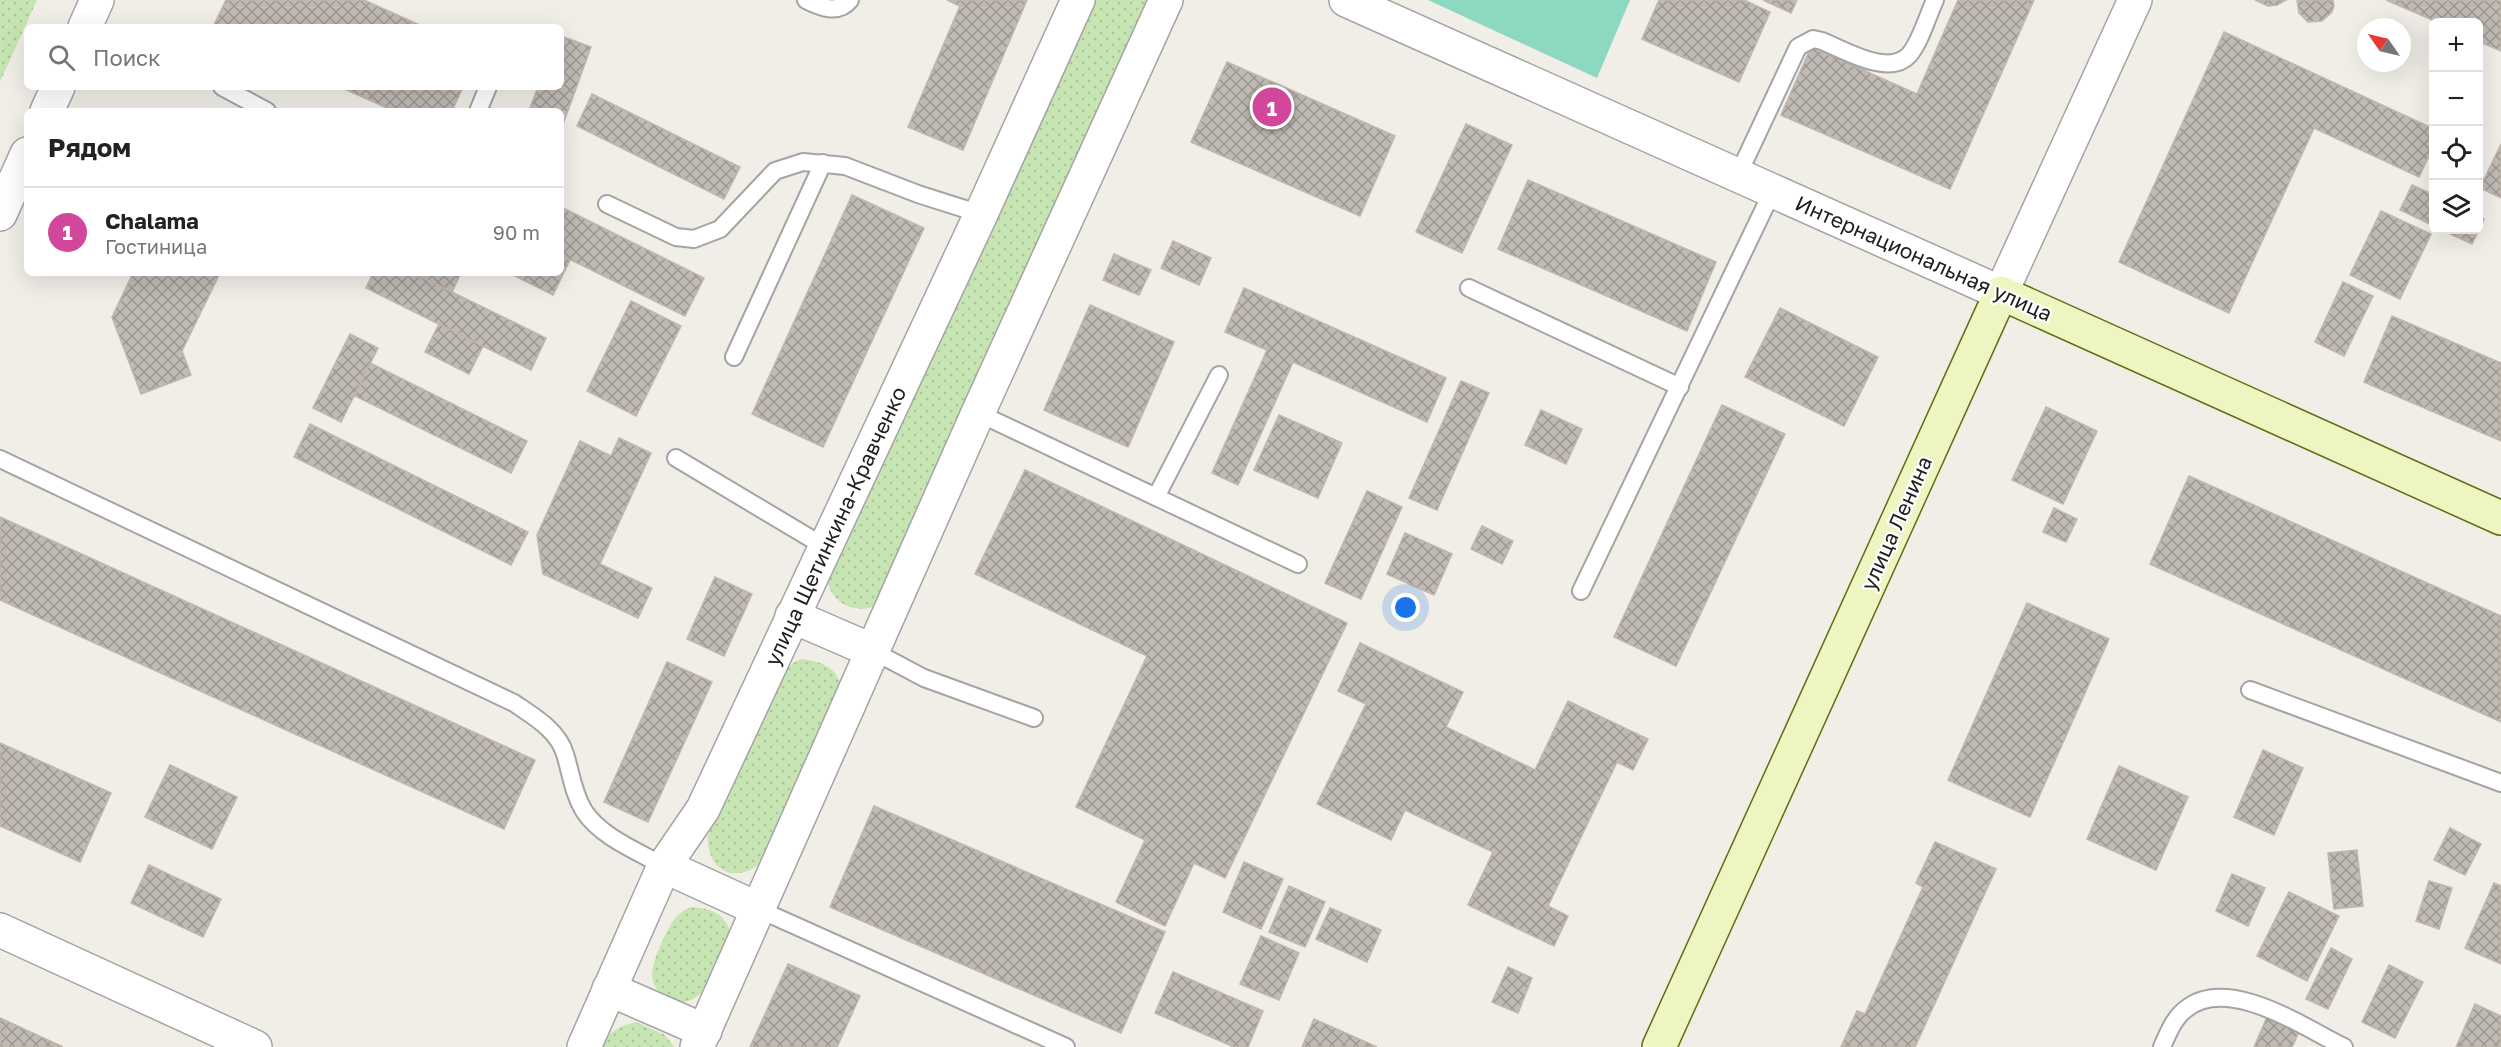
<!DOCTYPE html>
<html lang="ru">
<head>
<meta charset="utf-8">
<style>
	body { margin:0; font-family:"Golos Text",sans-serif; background:#f6f6f6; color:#222 }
	.controls { position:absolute; right:18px; top:18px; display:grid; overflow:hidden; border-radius:9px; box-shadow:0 6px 24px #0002 }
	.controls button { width:54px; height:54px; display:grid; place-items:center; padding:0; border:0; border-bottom:2px solid #e0e0e0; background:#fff; color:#222; font:30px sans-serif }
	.compass { position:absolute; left:2357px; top:18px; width:54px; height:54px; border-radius:50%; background:#fff; box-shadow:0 6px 24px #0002; rotate:304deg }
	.you { position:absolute; left:1406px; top:608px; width:21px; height:21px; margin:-15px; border:4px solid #fff; border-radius:50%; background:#1a73e8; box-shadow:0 0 0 9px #1a73e833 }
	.badge { display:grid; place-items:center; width:39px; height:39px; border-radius:50%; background:#d93025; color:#fff; font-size:20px; font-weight:700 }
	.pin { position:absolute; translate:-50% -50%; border:3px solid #fff; box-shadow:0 2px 6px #0006 }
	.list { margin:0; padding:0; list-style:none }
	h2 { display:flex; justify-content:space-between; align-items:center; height:78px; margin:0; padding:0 24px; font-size:26px }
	h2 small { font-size:20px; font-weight:400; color:#767676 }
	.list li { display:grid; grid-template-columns:39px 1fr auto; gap:18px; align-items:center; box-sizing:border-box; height:90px; padding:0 24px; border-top:2px solid #e0e0e0 }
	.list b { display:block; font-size:22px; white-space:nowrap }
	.list p { margin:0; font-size:20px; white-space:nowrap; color:#767676 }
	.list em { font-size:20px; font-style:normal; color:#767676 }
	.icon { flex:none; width:33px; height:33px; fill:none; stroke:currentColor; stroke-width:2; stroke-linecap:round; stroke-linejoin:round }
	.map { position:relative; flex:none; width:2501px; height:1047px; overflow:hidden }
	.search { position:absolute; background:#fff; box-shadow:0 6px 24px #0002; left:24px; top:24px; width:540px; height:66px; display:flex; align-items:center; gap:15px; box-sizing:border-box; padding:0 21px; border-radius:9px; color:#767676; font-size:22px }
	.panel { position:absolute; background:#fff; box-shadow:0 6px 24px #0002; left:24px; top:108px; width:540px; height:168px; border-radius:9px }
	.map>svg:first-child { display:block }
</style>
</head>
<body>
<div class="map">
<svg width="2501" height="1047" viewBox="0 0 2501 1047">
	<defs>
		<pattern id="grass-dots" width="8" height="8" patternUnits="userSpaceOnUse" patternTransform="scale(1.5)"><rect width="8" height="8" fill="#c7e5b2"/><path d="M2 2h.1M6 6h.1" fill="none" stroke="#abc499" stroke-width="1.8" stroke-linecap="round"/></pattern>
		<pattern id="building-cross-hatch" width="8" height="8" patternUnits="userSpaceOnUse" patternTransform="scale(1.5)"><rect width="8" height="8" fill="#c0bab4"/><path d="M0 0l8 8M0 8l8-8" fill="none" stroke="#9c9792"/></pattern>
	</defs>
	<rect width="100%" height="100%" fill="#f0eee7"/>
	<g fill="url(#grass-dots)">
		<polygon points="0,0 37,0 0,82"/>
		<path d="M1083 0H1155L880 605C853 615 831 604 826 576Z"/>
		<path d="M801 659C820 661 838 667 841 688L762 862C736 885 706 871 708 836L780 678 793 663Z"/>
		<path d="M691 907C711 908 727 914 731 935 720 961 712 1000 679 1003 644 990 649 971 662 942 669 927 675 913 691 907Z"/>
		<path d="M636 1022 665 1035 674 1047H598C609 1033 618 1026 636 1022Z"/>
	</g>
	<polygon fill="#8cd8c1" points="1428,0 1630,0 1597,78"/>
	<g fill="url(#building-cross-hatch)" stroke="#c0b6ab" stroke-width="1.5">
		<polygon points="226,0 364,0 424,27 213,27"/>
		<polygon points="947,0 1027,0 963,150 908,127 960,6"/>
		<polygon points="1659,0 1744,0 1770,12 1739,82 1642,39"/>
		<polygon points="1763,0 1797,0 1791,13"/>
		<polygon points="1958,0 2034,0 1950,189 1781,115 1811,47 1917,94"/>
		<polygon points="2255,0 2286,0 2277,5 2268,6"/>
		<polygon points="2297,0 2333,0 2334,6 2332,12 2322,21 2308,22 2299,13"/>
		<polygon points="2386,0 2501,0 2501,51 2478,41 2478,22 2437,22"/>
		<polygon points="2224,32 2434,129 2434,145 2419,177 2314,128 2229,313 2119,262"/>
		<polygon points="561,36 591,47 561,130 561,111 529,111 538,87 561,87"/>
		<polygon points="1227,62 1395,136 1360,216 1191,142"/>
		<polygon points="340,87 463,87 452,111 394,111"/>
		<polygon points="592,94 740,167 724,199 577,126"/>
		<polygon points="1466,124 1512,145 1462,253 1416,232"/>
		<polygon points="2501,144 2501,198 2480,188"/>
		<polygon points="1528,180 1716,262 1687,331 1498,249"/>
		<polygon points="2412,185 2434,195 2434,226 2400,210"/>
		<polygon points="852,195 924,228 823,447 752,414"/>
		<polygon points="561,207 704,278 685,316 561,255"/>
		<polygon points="2381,211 2431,234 2400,299 2350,275"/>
		<polygon points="2478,216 2484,219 2472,244 2442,230 2478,230"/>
		<polygon points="1173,241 1211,258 1199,285 1161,268"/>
		<polygon points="1114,254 1151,270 1139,295 1103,280"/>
		<polygon points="561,255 570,260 553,295 509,273 561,273"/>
		<polygon points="133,273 220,273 182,351 191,375 141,394 112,317"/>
		<polygon points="373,273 413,273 546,338 531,370 366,288"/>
		<polygon points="413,273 461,273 452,292"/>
		<polygon points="2343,282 2373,296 2344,356 2315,342"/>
		<polygon points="1244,288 1446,378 1427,422 1293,362 1238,485 1212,473 1267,350 1225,332"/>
		<polygon points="631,301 681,326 636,416 587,391"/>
		<polygon points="1090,305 1174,342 1128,447 1044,410"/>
		<polygon points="1780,308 1878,357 1844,426 1745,377"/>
		<polygon points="2392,316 2501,363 2501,441 2364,382"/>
		<polygon points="439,324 483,346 469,374 425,352"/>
		<polygon points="350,334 378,348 341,422 313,408"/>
		<polygon points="370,363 527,441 511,473 355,396"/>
		<polygon points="1461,381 1489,393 1437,510 1409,498"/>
		<polygon points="1722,405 1785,434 1676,666 1614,637"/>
		<polygon points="2046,407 2097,431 2063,504 2012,480"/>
		<polygon points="1541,410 1582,429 1566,464 1525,445"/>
		<polygon points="1279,415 1342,443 1318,498 1254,470"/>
		<polygon points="310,424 528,532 511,565 294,457"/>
		<polygon points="619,438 651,453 600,564 652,588 638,618 543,574 537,535 580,441 611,456"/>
		<polygon points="1025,470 1347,623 1225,878 1194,863 1165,926 1116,902 1145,840 1076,807 1147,656 975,574"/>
		<polygon points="2189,476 2501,616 2501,722 2150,564"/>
		<polygon points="1367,491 1402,507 1361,599 1325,583"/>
		<polygon points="2054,508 2077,519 2066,542 2043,532"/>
		<polygon points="0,517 535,760 504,829 0,600"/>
		<polygon points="1482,526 1513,541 1502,564 1471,549"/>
		<polygon points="1405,533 1452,554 1434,595 1387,574"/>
		<polygon points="715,577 752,594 724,656 687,639"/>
		<polygon points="2027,603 2109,639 2030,817 1948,780"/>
		<polygon points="1360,643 1463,692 1446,727 1535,770 1568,701 1648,739 1633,770 1617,762 1548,906 1568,916 1554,946 1468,905 1493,852 1405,810 1391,840 1317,804 1366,704 1338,691"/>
		<polygon points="667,662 712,682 648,822 604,802"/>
		<polygon points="0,743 111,793 80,862 0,826"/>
		<polygon points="2263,750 2303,768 2274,835 2234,817"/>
		<polygon points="170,765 237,797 212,849 145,817"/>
		<polygon points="2119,766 2188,797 2156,870 2087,839"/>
		<polygon points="874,806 1165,932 1121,1033 830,907"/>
		<polygon points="2450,828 2481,844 2465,875 2434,860"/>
		<polygon points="1935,842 1996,869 1915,1047 1841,1047 1857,1011 1865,1014 1923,887 1916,883"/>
		<polygon points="2357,850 2363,906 2334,909 2328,853"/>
		<polygon points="1244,862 1283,879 1261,929 1223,912"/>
		<polygon points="149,865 221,899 203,937 131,903"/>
		<polygon points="2232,874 2265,888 2248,926 2216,911"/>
		<polygon points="2429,881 2452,888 2439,929 2416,921"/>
		<polygon points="2494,883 2501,886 2501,964 2465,948"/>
		<polygon points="1289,886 1325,902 1305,947 1269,932"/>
		<polygon points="2289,892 2339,916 2307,981 2257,956"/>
		<polygon points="1330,908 1381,930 1367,962 1316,939"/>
		<polygon points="1261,936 1299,953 1279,1000 1240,984"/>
		<polygon points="2331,948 2352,959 2328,1009 2306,999"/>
		<polygon points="788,964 860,996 837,1047 750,1047"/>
		<polygon points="2389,965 2423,982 2395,1038 2362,1022"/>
		<polygon points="1508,967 1532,978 1518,1013 1492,1002"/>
		<polygon points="1173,972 1263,1011 1248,1047 1234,1047 1155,1013"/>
		<polygon points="2475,1004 2501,1016 2501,1047 2456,1047"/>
		<polygon points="2267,1017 2299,1032 2292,1047 2254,1047"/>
		<polygon points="0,1018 63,1047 0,1047"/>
		<polygon points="1314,1019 1377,1047 1302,1047"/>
	</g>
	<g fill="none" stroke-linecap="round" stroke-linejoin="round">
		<g stroke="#a4a4a4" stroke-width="20">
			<g id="lane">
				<path d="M806 0C820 7 838 15 850 0"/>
				<polyline points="222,87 267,111"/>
				<polyline points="478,111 488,87"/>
				<path d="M1738 175 1798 47 1813 39 1822 41C1844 50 1889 77 1909 55 1920 43 1928 15 1935 0"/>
				<polyline points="607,204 676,237 694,239 720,229 775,171 803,162 845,166 918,194 981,214"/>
				<polyline points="1469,288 1680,387"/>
				<polyline points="734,357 823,163"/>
				<polyline points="978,413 1298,564"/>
				<polyline points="676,458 825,547"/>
				<path d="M0 459 514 703C533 716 558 730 565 754 571 773 573 793 584 811 601 837 637 851 664 866"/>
				<polyline points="1156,497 1219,375"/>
				<polyline points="1581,591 1773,190"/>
				<polyline points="873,651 924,678 1034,718"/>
				<polyline points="2250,690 2501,783"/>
				<polyline points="758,909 1066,1047"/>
				<path d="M2162 1047C2168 1033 2174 1018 2186 1009 2228 975 2303 1027 2344 1047"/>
			</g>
		</g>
		<g stroke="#a4a4a4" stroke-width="36">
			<g id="street">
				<polyline points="1346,0 2001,293 2135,0"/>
				<polyline points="85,27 97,0"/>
				<polyline points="47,111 58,87"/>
				<polyline points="0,214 27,154"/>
				<polyline points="792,616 873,651"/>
				<polyline points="664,866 758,909"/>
				<polyline points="0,930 255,1047"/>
				<polyline points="609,989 705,1031"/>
				<polyline points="584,1047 664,866 703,809 981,214 1078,0"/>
				<polyline points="697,1047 978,413 1166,0"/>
			</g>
		</g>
		<g stroke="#5e700e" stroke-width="36">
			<polyline id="secondary" points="1659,1047 2001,293 2501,518"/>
		</g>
		<use href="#lane" stroke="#fff" stroke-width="16"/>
		<use href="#street" stroke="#fff" stroke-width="33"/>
		<use href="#secondary" stroke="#eef5c0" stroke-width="33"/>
	</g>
	<g text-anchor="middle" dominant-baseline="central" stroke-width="4.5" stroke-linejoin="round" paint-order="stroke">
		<g font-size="21" fill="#202020" stroke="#fff">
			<text transform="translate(1924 258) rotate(24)">Интернациональная улица</text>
			<text transform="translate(1896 523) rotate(-66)">улица Ленина</text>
			<text transform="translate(835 526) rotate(-65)">улица Щетинкина-Кравченко</text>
		</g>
	</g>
</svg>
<div class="controls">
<button>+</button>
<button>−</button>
<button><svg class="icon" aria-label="locate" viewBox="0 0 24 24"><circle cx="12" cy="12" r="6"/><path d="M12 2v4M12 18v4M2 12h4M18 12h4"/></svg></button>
<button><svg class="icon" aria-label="layers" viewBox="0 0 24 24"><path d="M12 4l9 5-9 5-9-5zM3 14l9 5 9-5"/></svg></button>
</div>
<svg class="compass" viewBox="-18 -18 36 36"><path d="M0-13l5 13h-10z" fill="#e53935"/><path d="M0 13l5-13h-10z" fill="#767676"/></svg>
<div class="you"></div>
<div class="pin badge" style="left:1272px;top:107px;background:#d1479c">1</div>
<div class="search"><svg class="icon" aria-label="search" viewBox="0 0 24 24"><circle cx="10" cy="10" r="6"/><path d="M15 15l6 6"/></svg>Поиск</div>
<section class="panel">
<h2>Рядом<small></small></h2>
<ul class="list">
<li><span class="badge" style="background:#d1479c">1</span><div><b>Chalama</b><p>Гостиница</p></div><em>90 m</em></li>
</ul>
</section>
</div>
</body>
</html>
